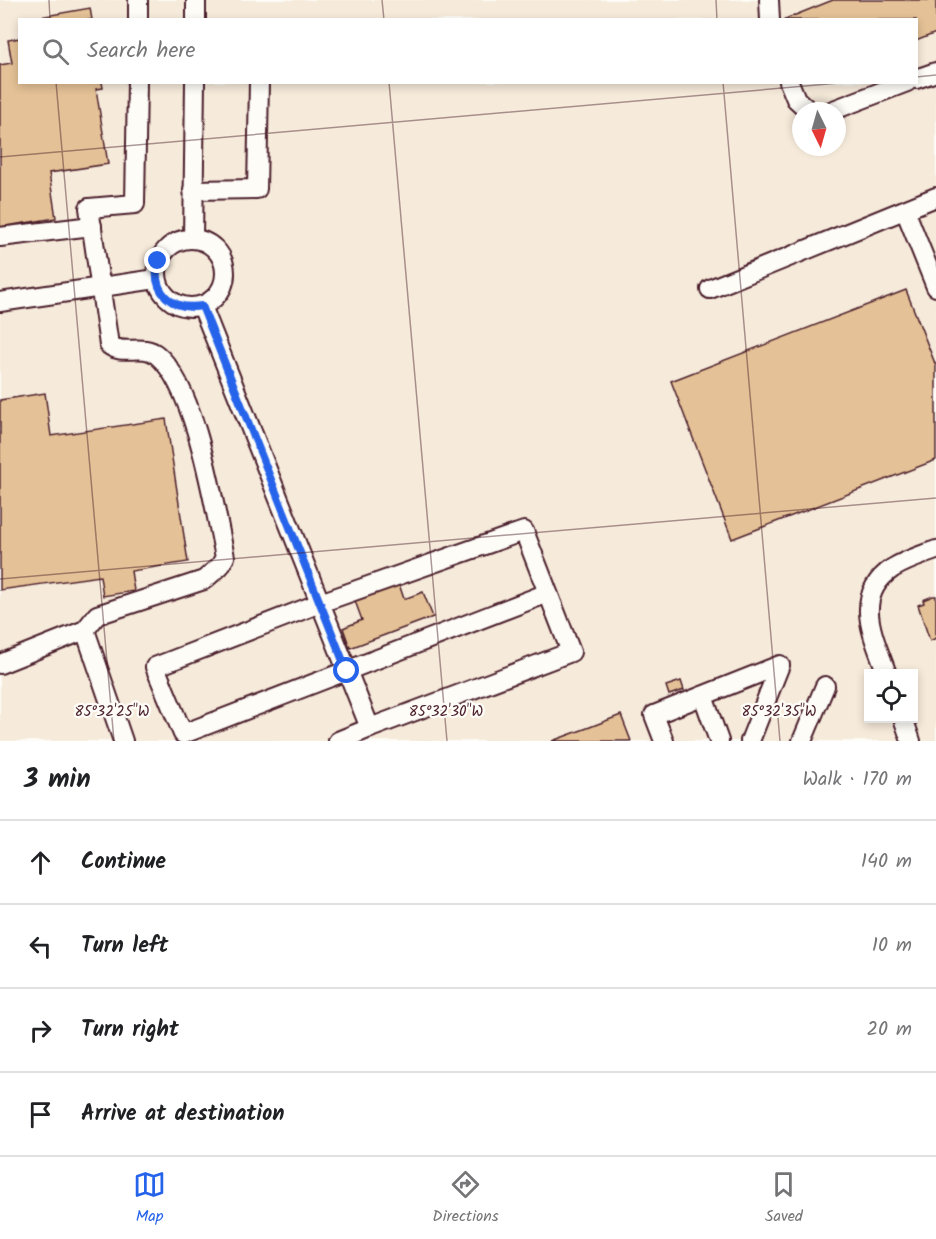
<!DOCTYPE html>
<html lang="en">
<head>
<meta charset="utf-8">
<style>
	body { margin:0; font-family:Kalam,sans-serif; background:#f2f2f2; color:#202124 }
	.controls { position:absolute; right:18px; bottom:18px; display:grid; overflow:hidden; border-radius:0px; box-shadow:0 3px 9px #0003 }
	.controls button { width:54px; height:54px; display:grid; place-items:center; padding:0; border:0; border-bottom:2px solid #e0e0e0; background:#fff; color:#202124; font:30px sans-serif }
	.compass { position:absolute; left:792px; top:102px; width:54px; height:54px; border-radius:50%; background:#fff; box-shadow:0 3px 9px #0003; rotate:175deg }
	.stop { position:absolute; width:18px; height:18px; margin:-14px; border:4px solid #2563eb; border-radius:50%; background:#fff }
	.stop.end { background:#2563eb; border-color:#fff; box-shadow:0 2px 6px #0008 }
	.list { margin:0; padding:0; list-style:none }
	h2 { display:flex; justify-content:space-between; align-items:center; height:78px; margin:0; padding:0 24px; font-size:26px }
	h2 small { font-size:20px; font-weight:400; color:#757577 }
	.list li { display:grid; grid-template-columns:39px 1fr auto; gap:18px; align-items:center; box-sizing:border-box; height:84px; padding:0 24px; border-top:2px solid #e0e0e0 }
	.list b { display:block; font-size:22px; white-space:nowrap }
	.list em { font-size:20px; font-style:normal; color:#757577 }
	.icon { flex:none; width:33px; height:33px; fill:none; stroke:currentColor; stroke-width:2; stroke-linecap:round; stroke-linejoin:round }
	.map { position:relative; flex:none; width:936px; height:741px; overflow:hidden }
	.search { position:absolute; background:#fff; box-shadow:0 3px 9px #0003; left:18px; right:18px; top:18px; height:66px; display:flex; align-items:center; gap:15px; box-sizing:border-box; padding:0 21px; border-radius:0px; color:#757577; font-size:22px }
	.sheet { height:414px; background:#fff }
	nav { display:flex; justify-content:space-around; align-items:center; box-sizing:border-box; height:84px; border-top:2px solid #e0e0e0; background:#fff; font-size:16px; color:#757577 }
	nav a { display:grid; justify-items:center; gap:3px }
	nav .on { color:#2563eb }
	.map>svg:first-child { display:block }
</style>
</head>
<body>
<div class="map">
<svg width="936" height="741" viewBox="0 0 936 741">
	<rect width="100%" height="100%" fill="#fdfcf7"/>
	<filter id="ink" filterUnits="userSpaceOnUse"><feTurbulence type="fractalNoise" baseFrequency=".0167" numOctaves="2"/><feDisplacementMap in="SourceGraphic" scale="12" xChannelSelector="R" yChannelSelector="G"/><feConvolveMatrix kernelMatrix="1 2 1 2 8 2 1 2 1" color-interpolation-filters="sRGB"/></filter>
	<g filter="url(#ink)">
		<path fill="#f6eada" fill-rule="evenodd" d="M0 0H936V741H0ZM20 20H916V82H20ZM801 111H837V147H801ZM868 674H914V718H868Z"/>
		<g fill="#e4c196" stroke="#4a1f2b" stroke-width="1.5">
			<polygon points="833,0 936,0 936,33 916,41 916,20 783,20"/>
			<polygon points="90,8 92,20 23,20"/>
			<polygon points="20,38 20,82 102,82 103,88 96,89 108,164 49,173 56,218 0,227 0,65 12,63 8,40"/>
			<polygon points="906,290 936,366 936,460 732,539 671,381"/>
			<polygon points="45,393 51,436 166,419 188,562 131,571 134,591 103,596 100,576 0,590 0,400"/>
			<polygon points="399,584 404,599 423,592 433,617 350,648 343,628 362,620 355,601"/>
			<polygon points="933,596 936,596 936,638 930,641 918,605 924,603 923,600"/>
			<polygon points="681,681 684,690 669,695 666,686"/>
			<polygon points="621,715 631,741 552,741 590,727"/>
		</g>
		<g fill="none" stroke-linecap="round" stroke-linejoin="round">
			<g stroke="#4a1f2b" stroke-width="22">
				<g id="minor">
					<polyline points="769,0 770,20"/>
					<polyline points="138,20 138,0"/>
					<polyline points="196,20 196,0"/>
					<polyline points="916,79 936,72"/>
					<polyline points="789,82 796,99 809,111"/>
					<polyline points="831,111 907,82"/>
					<polyline points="193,190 257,189 259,82"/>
					<polyline points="905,210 936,287"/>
					<polyline points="0,237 92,226"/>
					<circle cx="191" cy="273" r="34"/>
					<polyline points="193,239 195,82"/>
					<polyline points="710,289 936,197"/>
					<polyline points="0,302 156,279"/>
					<path d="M202 306C258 447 314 588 370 728L571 652 524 531 320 603 155 667 183 734 548 593"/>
					<polyline points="85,630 123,741"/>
					<path d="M0 664 85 630 97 615 204 580 220 566 225 557C214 506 196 387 157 355 143 343 123 356 109 345L89 208 135 204 137 82"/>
					<path d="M887 674C874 637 851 596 893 568 906 560 922 555 936 550"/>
					<polyline points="703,696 719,741"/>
					<polyline points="903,718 911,741"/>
					<polyline points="338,741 370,728"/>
					<polyline points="664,741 654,715 780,665 750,741"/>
					<polyline points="802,741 825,686"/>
				</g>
			</g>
			<use href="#minor" stroke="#fdfcf7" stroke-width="18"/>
		</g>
	</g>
	<g fill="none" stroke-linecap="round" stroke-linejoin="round" filter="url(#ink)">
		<path stroke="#2563eb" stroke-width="8" d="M158 261C151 292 172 311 202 306L347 671"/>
	</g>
	<path fill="none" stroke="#4a1f2b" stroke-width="1.5" stroke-opacity="0.45" d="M49 0 50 20M382 0 384 20M716 0 717 20M916 77 936 75M56 82 114 741M389 82 447 741M723 82 780 741M0 157 851 82M0 579 936 498"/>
	<g font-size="15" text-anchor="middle" fill="#4a1f2b" stroke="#fdfcf7" stroke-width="4.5" stroke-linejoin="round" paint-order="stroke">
		<text x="112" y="716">85°32'25"W</text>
		<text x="446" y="716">85°32'30"W</text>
		<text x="779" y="716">85°32'35"W</text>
	</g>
</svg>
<div class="controls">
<button><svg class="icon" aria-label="locate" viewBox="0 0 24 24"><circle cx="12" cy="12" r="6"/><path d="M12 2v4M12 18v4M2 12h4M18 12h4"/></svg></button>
</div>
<svg class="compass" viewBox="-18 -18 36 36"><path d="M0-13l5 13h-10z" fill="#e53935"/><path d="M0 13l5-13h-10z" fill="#757577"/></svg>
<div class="stop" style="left:347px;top:671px"></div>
<div class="stop end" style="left:158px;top:261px"></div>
<div class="search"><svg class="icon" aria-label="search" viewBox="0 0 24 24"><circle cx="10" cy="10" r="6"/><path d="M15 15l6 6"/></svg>Search here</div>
</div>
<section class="sheet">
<h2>3 min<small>Walk · 170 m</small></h2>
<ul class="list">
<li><svg class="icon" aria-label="ahead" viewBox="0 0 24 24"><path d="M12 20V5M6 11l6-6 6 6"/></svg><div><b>Continue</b></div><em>140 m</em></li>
<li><svg class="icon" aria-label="left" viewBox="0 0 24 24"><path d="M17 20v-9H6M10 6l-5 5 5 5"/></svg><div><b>Turn left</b></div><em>10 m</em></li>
<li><svg class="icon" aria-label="right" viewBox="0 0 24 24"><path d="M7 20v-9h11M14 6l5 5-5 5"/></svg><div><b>Turn right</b></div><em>20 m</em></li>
<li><svg class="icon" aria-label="arrive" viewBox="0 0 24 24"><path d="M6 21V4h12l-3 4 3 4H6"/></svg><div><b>Arrive at destination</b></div></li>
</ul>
</section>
<nav>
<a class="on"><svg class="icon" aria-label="map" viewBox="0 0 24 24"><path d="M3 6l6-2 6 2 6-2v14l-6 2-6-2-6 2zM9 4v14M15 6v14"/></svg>Map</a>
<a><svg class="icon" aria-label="directions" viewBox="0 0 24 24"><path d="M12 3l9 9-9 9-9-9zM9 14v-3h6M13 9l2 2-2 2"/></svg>Directions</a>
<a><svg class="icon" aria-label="saved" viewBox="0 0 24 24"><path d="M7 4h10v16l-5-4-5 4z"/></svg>Saved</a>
</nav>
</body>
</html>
